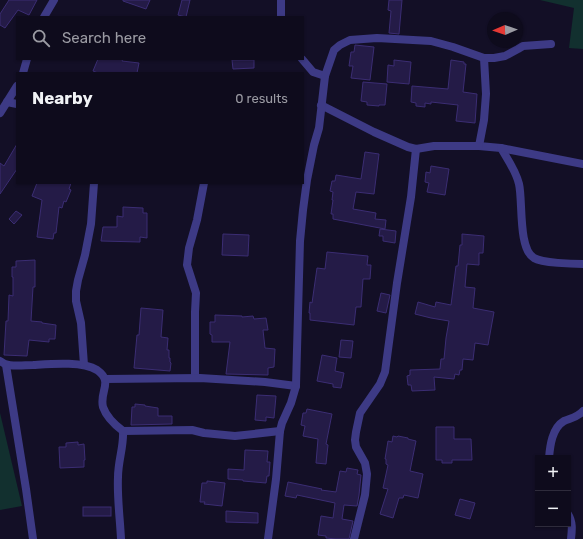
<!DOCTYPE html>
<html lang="en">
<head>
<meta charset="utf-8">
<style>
	body { margin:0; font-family:Rubik,sans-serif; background:#171425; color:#f1f3f6 }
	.controls { position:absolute; right:12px; bottom:12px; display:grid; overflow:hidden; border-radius:0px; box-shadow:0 1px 3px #0004 }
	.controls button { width:36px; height:36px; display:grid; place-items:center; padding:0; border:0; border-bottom:1px solid #2e2b3b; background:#0e0b1c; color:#f1f3f6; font:20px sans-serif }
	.compass { position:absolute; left:487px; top:12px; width:36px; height:36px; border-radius:50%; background:#0e0b1c; box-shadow:0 1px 3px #0004; rotate:268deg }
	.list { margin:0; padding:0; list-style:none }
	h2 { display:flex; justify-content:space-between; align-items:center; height:52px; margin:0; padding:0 16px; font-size:17px }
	h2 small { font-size:13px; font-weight:400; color:#9b9ba3 }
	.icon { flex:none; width:22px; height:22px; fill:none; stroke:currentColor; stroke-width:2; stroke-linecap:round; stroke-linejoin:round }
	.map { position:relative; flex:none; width:583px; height:539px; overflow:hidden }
	.search { position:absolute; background:#0e0b1c; box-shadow:0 1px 3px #0004; left:16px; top:16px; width:288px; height:44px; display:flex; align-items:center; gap:10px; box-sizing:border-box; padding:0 14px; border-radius:0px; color:#9b9ba3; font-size:15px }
	.panel { position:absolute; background:#0e0b1c; box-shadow:0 1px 3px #0004; left:16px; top:72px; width:288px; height:112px; border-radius:0px }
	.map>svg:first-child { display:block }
</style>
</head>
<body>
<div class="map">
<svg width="583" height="539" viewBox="0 0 583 539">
	<rect width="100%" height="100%" fill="#130f26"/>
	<g fill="#12302f">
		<polygon points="540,0 583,0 583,49 569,48 574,8"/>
		<polygon points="0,413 22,506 0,510"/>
	</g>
	<g fill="#241b47" stroke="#3b2d73">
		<polygon points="9,0 37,0 29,15 18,10 5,28 0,25 0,14"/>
		<polygon points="123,0 150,0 146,9 123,1"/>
		<polygon points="182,0 190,0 186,17 178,15"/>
		<polygon points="389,0 402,0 399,34 389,33 391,11 388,10"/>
		<polygon points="355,45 374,47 370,80 351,78 353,66 349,66 351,52 354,52"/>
		<polygon points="98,59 123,59 122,61 139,63 137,73 98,73 93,71"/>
		<polygon points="232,60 254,60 254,68 233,69"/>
		<polygon points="394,60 411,62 409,84 387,82 388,65 394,66"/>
		<polygon points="451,60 464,62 464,64 466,64 463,92 477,94 475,123 456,121 458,105 431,102 431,104 425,103 425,107 416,106 416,103 411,102 412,86 448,89"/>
		<polygon points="363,82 387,84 385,105 379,105 379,106 367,105 367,102 361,101"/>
		<polygon points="17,144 17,169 0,194 0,163 4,166"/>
		<polygon points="365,152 379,154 374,194 356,192 353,209 376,213 375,219 386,220 385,229 333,219 333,214 331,214 333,200 332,200 333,192 330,191 332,181 335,181 336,175 361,179"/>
		<polygon points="431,166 449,169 445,195 427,192 429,183 425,182 426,172 430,173"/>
		<polygon points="37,183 71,183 69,189 71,190 66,202 64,201 62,208 59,207 56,233 54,233 53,239 37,237 42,200 32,196"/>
		<polygon points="123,207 143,208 143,213 147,213 147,238 140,237 140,242 101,241 103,227 117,227 117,216 123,217"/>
		<polygon points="16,211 22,215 14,224 9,219"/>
		<polygon points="380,229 396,231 395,243 383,241 383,236 379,236"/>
		<polygon points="223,234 249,235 248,256 222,255"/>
		<polygon points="462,234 484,236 483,253 479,253 479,265 467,264 465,287 475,288 473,308 494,312 488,345 475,343 473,360 463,359 462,370 460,370 459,375 455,374 454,379 434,377 435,390 412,391 411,385 408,385 407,376 410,375 410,370 440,369 441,359 444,359 446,338 449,321 431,318 415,314 418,302 435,307 436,302 451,305 456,266 458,266 460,245 462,245"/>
		<polygon points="327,252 368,256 367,265 371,265 370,279 363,279 361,307 356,307 354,325 310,320 310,313 309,313 310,302 312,303 317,268 325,269"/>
		<polygon points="35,260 35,287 33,287 31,321 42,322 42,323 56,325 55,339 49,339 49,342 29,340 27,356 4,355 6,321 8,321 9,295 13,296 13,277 12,277 12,267 16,267 16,261"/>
		<polygon points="381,293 390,295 386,313 377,311"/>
		<polygon points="141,308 163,310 161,337 168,338 167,350 169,350 169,358 170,358 170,362 171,363 170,371 134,368 137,335 139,335"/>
		<polygon points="215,315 242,316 242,317 253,316 254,319 266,318 268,330 263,330 265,348 275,349 274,367 268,368 268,375 226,374 230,342 212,342 212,335 210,334 210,322 215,322"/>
		<polygon points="341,340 353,341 351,358 339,357"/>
		<polygon points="322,355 337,358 335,371 344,373 341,388 333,387 333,384 317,381"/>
		<polygon points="257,395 276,396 274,418 266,417 266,421 255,420"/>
		<polygon points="135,404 145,405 145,406 158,408 158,416 172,416 172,424 131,425 132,407 135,407"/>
		<polygon points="307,409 332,414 326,444 328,445 326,464 316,463 318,439 303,436 305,426 301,425 303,413 306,413"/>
		<polygon points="436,427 454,427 454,439 471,439 472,460 452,460 452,463 442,463 442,460 436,460"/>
		<polygon points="393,436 397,437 398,436 408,438 408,439 416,441 410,471 423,474 418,498 404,495 403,498 399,498 393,518 380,514 388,489 383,488 388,465 386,464 386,459 385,459 388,441 392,442"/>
		<polygon points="78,442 78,445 84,444 85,460 84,460 84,467 60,468 59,447 66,447 66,443"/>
		<polygon points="245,450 268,451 267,462 270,462 269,476 267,476 266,483 243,481 243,480 228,479 228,469 244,470"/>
		<polygon points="347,468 358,470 357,474 361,475 359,495 357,506 344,505 342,519 353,521 349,539 336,539 326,538 326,536 318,535 321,516 333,518 335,503 297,495 296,498 285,496 288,482 322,489 321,490 336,492 340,471 346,472"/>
		<polygon points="207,481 225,483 222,506 204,504 205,502 200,502 202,483 207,483"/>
		<polygon points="460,499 475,503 470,519 455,515"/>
		<rect x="83" y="507" width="28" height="9"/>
		<polygon points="226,511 258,513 258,523 226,522"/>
	</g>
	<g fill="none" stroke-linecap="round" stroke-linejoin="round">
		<g stroke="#3d3a85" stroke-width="8">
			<polyline points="281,0 281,17"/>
			<polyline points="44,17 54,0"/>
			<path d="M484 58 486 94 484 120 479 146 501 148C508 160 516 171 519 184 523 201 518 249 534 258 542 263 573 264 583 264"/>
			<polyline points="302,59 313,72 325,76"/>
			<polyline points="23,73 27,59"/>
			<polyline points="7,102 17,104"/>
			<polyline points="321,105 374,132 408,147 416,149 434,146 479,146"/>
			<polyline points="0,113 17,86"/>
			<polyline points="501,148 583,164"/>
			<path d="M0 361C2 362 3 363 5 364 12 367 25 365 33 365 50 364 82 361 97 370 114 382 99 391 103 407 106 416 115 425 123 431 124 446 118 461 118 477 117 497 120 518 121 539"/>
			<polyline points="6,365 26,489 33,539"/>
			<polyline points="84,365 81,323 76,301 76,291 78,280 85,255 91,224 94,183"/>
			<polyline points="195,378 195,312 196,293 187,265 189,248 197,220 204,183"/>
			<polyline points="105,379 200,378 265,382 296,386"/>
			<polyline points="123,431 192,430 204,433 235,436 280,431"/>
			<path d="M549 458C550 446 552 428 564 421 571 418 578 417 583 411"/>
			<path d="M568 514C573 522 572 530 571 539"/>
			<polyline points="268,539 276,479 280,431 282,423 291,403 296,386 300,241 303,210 307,180 314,145 319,128 325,76 334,50 340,45 350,40 377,38 431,41 453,47 484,58 494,58 505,56 518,49 523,46 551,44"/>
			<polyline points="354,539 365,495 367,474 365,463 356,447 355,440 356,432 360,413 380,384 385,372 397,283 411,197 416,149"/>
		</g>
	</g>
</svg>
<div class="controls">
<button>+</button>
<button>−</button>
</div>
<svg class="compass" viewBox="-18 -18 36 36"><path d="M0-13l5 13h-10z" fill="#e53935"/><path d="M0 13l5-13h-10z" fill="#9b9ba3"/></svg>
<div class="search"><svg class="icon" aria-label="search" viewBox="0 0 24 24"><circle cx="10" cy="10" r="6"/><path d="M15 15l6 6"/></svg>Search here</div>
<section class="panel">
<h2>Nearby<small>0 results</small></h2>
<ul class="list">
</ul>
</section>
</div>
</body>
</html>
